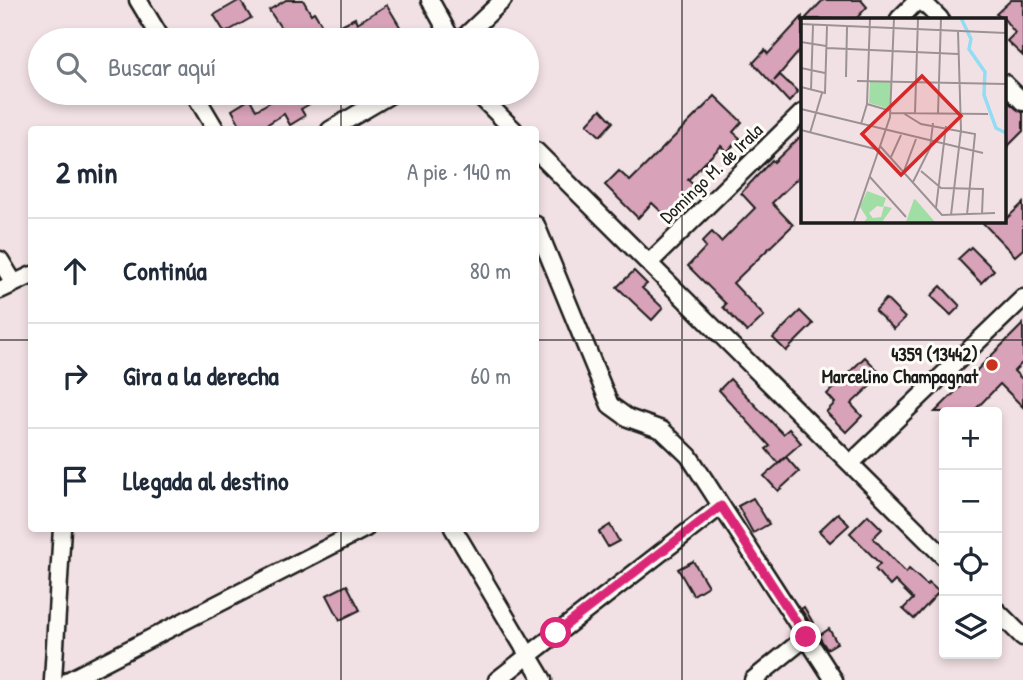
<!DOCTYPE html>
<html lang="es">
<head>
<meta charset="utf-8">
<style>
	body { margin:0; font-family:"Patrick Hand",sans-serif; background:#f6f6f7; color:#1f2937 }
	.controls { position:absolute; right:21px; bottom:21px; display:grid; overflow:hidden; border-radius:7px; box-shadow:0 4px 10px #0003 }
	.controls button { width:63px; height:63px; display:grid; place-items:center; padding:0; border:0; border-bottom:2px solid #e0e1e3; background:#fff; color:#1f2937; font:35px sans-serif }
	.stop { position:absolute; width:21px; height:21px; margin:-16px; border:5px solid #db2777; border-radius:50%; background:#fff }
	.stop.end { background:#db2777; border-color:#fff; box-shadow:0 2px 7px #0008 }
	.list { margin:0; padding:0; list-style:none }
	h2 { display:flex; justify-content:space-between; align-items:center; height:91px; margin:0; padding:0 28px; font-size:30px }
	h2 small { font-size:23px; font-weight:400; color:#747a83 }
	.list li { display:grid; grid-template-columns:46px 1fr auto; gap:21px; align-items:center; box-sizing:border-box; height:105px; padding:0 28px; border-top:2px solid #e0e1e3 }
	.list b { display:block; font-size:26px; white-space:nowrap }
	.list em { font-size:23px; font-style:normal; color:#747a83 }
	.icon { flex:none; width:38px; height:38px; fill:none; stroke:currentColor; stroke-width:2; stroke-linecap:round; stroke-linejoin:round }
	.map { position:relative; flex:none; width:1023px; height:680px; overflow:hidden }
	.search { position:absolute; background:#fff; box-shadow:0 4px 10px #0003; left:28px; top:28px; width:511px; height:77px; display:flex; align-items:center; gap:18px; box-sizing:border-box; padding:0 24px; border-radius:38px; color:#747a83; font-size:26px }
	.panel { position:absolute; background:#fff; box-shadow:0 4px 10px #0003; left:28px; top:126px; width:511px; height:406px; border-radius:7px }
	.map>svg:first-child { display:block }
</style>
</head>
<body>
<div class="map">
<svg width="1023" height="680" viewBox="0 0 1023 680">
	<rect width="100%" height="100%" fill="#f2e1e4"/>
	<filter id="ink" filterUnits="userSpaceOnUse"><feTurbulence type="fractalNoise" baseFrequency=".0143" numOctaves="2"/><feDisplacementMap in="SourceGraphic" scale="14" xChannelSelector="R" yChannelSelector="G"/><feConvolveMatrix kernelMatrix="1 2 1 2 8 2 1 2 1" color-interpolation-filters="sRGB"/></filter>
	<g filter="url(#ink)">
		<g fill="#d8a2b8" stroke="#1c1c1c" stroke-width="2">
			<polygon points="240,0 251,18 225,33 214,15"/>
			<polygon points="286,0 303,0 311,14 314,12 325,30 308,40 289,40 269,10"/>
			<polygon points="823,0 861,0 867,7 856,19 805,19"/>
			<polygon points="1011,0 1023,0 1023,56 1007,41 1015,33 1004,19 996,14"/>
			<polygon points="387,5 408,40 347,40 339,26 355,18 357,23"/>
			<polygon points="802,17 802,48 774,81 780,75 798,92 789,102 753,63 765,50 768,54"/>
			<polygon points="286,93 329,93 301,109 305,116 290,125 284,114 258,130 243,130 232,110 250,99 256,110"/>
			<polygon points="715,96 742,122 733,132 740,138 727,152 721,146 688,180 698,189 669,219 652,203 638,218 605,185 619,171 630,181"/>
			<polygon points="1009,103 1023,113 1023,131 1004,150 1004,108"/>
			<polygon points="601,109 613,122 600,136 587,124"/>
			<polygon points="802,135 802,174 772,203 793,225 733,283 764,316 747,332 723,307 726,304 688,266 706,247 702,242 712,232 721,242 755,208 741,193 772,160 774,162"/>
			<polygon points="1023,203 1023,249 1015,256 980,220 1005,220"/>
			<polygon points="971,247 994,270 981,283 958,259"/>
			<polygon points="634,271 647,284 642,288 663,308 652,320 617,287"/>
			<polygon points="941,286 960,306 951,315 931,296"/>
			<polygon points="886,299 905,318 894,329 875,311"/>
			<polygon points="800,311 813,324 786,351 773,338"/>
			<polygon points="1023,324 1023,362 1014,371 1023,380 1023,407 1000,384 973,412 935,412"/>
			<polygon points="865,357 882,375 851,404 862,416 846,432 826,412 835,403 827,394"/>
			<polygon points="730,379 783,434 789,429 801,443 778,463 766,449 770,446 719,390"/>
			<polygon points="786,457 799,472 778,491 764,476"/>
			<polygon points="753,498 769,524 753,533 738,506"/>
			<polygon points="838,513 849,525 830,542 819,531"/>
			<polygon points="868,515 882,529 873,538 906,573 909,569 927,585 929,583 939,592 914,619 903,609 913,599 895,581 890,586 875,569 880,564 850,533"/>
			<polygon points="610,525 619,541 608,547 599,532"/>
			<polygon points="693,561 708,586 693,595 678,569"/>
			<polygon points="347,585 360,610 340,620 327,595"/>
			<polygon points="804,607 820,635 829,629 837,643 827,649 801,609"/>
		</g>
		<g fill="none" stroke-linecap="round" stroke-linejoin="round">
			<g stroke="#1c1c1c" stroke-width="21">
				<g id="street">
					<polyline points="138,0 162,40"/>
					<polyline points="430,0 452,40"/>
					<polyline points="921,0 940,19"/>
					<polyline points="899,19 918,0"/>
					<polyline points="461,40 503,0"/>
					<polyline points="1004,83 1023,102"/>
					<polyline points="194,93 216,130"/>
					<polyline points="477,93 514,130"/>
					<polyline points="330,130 393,93"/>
					<polyline points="536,151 944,557"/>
					<polyline points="536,225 610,405 628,418 662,430 689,456 834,680"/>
					<polyline points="0,260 14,283"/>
					<polyline points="649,263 802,113"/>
					<polyline points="0,290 32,275"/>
					<polyline points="851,463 1023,298"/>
					<polyline points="453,528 543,680"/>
					<polyline points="997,611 1023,637"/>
					<polyline points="53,680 62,528"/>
					<polyline points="69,680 366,528"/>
					<polyline points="497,680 721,506"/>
					<polyline points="753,680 806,637"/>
				</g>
			</g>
			<use href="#street" stroke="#fdfcf7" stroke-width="16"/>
		</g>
	</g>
	<g fill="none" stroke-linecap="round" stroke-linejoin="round" filter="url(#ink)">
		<polyline stroke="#db2777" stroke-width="9" points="556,633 721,506 806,637"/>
	</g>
	<path fill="none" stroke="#1c1c1c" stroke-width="2" stroke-opacity="0.55" d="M341 0V40M682 0V680M341 93V130M0 340H32M536 340H1023M341 528V680"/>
	<circle fill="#c8321e" stroke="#fdfcf7" stroke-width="2.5" cx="992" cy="365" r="7"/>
	<g text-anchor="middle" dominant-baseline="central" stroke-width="6" stroke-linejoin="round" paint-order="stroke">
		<g font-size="19" fill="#1c1c1c" stroke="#fdfcf7">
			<text transform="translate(711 173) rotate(-44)">Domingo M. de Irala</text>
		</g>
		<g font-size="19" font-weight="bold" fill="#1c1c1c" stroke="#fdfcf7" text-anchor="end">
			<text x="978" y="354">4359 (13442)<tspan x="978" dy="22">Marcelino Champagnat</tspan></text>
		</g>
	</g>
	<g transform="translate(801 18)">
		<rect width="205" height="205" fill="#f2e1e4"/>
		<path d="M69 64H90L89 91 68 85ZM66 173 85 180 82 189 76 188 68 195 72 200 80 199 83 188 91 190 81 204H63L66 200 59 189ZM113 181 115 182 134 204H105Z" fill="#a0dea6"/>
		<path fill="none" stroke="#92dcf4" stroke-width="3.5" d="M160 0 170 21 168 31 184 54 183 77 195 110 205 115"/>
		<path fill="none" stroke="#9c9294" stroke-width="2" d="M0 6 205 15M0 24 25 28M26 30 157 36M0 50 24 55M45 59 46 9M56 63 205 66M0 69 24 75 26 8M10 72 12 7M66 86 90 93M0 91 182 135M90 95 187 96M102 95 120 106 174 116 166 197M114 95 117 0M137 95 140 0M60 106 66 86 69 0M0 112 78 132M9 115 21 75M79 128 141 197 194 195M90 139 100 117M103 153 115 121M120 153 140 170 182 171 181 196M69 159 105 199M112 164 129 130 132 105M135 190 145 108M150 197 160 112 157 13M53 204 89 99 93 0"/>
		<path fill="#d62828" fill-opacity="0.15" stroke="#d62828" stroke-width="3.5" d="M121 58 160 98 100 157 61 116Z"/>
		<rect width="205" height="205" fill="none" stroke="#1c1c1c" stroke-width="3.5"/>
	</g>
</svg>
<div class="controls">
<button>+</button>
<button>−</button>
<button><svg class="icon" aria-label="locate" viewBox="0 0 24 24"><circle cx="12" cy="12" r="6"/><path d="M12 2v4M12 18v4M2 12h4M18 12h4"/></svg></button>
<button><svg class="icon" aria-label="layers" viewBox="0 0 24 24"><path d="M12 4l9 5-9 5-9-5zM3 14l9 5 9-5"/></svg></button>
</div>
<div class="stop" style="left:556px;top:633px"></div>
<div class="stop end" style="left:806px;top:637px"></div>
<div class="search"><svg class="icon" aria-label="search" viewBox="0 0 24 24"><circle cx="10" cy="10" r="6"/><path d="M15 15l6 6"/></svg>Buscar aquí</div>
<section class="panel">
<h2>2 min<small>A pie · 140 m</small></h2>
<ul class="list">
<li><svg class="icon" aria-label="ahead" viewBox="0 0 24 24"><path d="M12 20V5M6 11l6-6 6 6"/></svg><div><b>Continúa</b></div><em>80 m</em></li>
<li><svg class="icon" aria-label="right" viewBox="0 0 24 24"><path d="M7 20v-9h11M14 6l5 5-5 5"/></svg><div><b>Gira a la derecha</b></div><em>60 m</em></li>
<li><svg class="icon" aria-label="arrive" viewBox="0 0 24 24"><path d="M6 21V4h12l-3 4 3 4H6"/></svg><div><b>Llegada al destino</b></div></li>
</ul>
</section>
</div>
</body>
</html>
